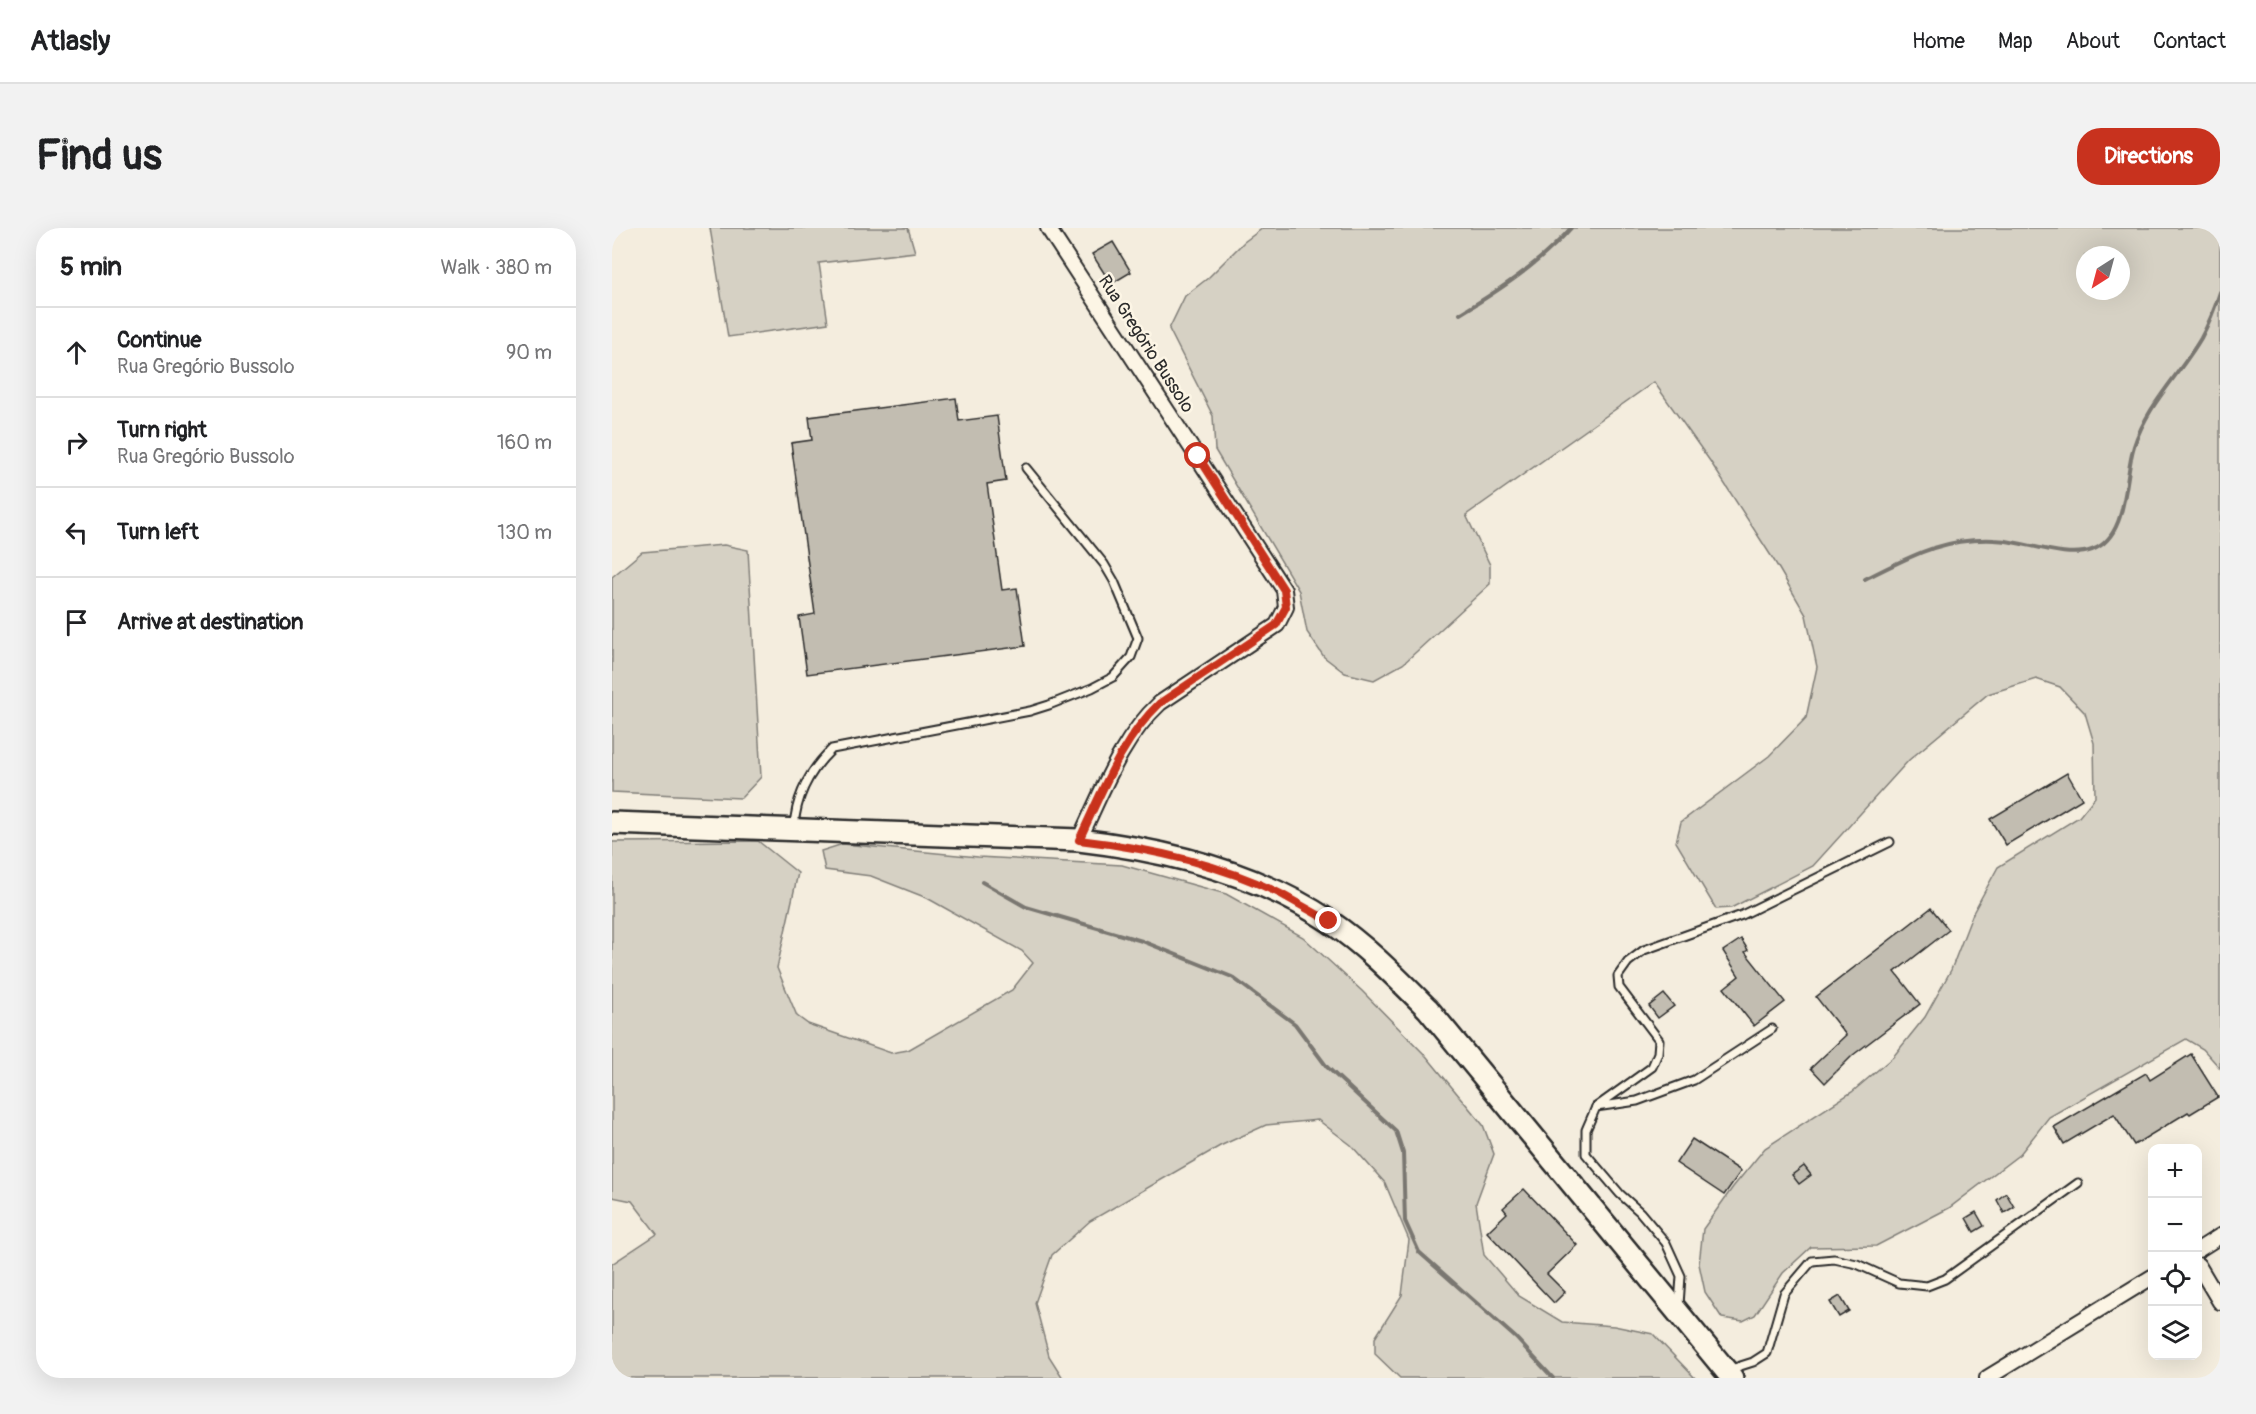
<!DOCTYPE html>
<html lang="en">
<head>
<meta charset="utf-8">
<style>
	body { margin:0; font-family:Pangolin,sans-serif; background:#f2f2f2; color:#202124 }
	.controls { position:absolute; right:18px; bottom:18px; display:grid; overflow:hidden; border-radius:12px; box-shadow:0 6px 24px #0002 }
	.controls button { width:54px; height:54px; display:grid; place-items:center; padding:0; border:0; border-bottom:2px solid #e0e0e0; background:#fff; color:#202124; font:30px sans-serif }
	.compass { position:absolute; left:1464px; top:18px; width:54px; height:54px; border-radius:50%; background:#fff; box-shadow:0 6px 24px #0002; rotate:216deg }
	.stop { position:absolute; width:18px; height:18px; margin:-14px; border:4px solid #c8321e; border-radius:50%; background:#fff }
	.stop.end { background:#c8321e; border-color:#fff; box-shadow:0 2px 6px #0008 }
	.list { margin:0; padding:0; list-style:none }
	h2 { display:flex; justify-content:space-between; align-items:center; height:78px; margin:0; padding:0 24px; font-size:26px }
	h2 small { font-size:20px; font-weight:400; color:#757577 }
	.list li { display:grid; grid-template-columns:39px 1fr auto; gap:18px; align-items:center; box-sizing:border-box; height:90px; padding:0 24px; border-top:2px solid #e0e0e0 }
	.list b { display:block; font-size:22px; white-space:nowrap }
	.list p { margin:0; font-size:20px; white-space:nowrap; color:#757577 }
	.list em { font-size:20px; font-style:normal; color:#757577 }
	.icon { flex:none; width:33px; height:33px; fill:none; stroke:currentColor; stroke-width:2; stroke-linecap:round; stroke-linejoin:round }
	.map { position:relative; flex:none; width:1608px; height:1150px; overflow:hidden; border-radius:24px }
	header { display:flex; align-items:center; gap:36px; box-sizing:border-box; height:84px; padding:0 30px; background:#fff; border-bottom:2px solid #e0e0e0 }
	header strong { font-size:28px }
	nav { display:flex; gap:33px; margin-inline-start:auto; font-size:21px }
	.intro { display:flex; align-items:center; justify-content:space-between; box-sizing:border-box; height:144px; padding:0 36px }
	h1 { margin:0; font-size:42px }
	.button { padding:15px 27px; border-radius:24px; background:#c8321e; color:#fff; font-size:21px; font-weight:700 }
	main { display:flex; gap:36px; padding:0 36px }
	aside { flex:1; background:#fff; border-radius:24px; box-shadow:0 6px 24px #0002 }
	.map>svg:first-child { display:block }
</style>
</head>
<body>
<header>
<strong>Atlasly</strong>
<nav><a>Home</a><a>Map</a><a>About</a><a>Contact</a></nav>
</header>
<div class="intro"><h1>Find us</h1><a class="button">Directions</a></div>
<main>
<aside>
<h2>5 min<small>Walk · 380 m</small></h2>
<ul class="list">
<li><svg class="icon" aria-label="ahead" viewBox="0 0 24 24"><path d="M12 20V5M6 11l6-6 6 6"/></svg><div><b>Continue</b><p>Rua Gregório Bussolo</p></div><em>90 m</em></li>
<li><svg class="icon" aria-label="right" viewBox="0 0 24 24"><path d="M7 20v-9h11M14 6l5 5-5 5"/></svg><div><b>Turn right</b><p>Rua Gregório Bussolo</p></div><em>160 m</em></li>
<li><svg class="icon" aria-label="left" viewBox="0 0 24 24"><path d="M17 20v-9H6M10 6l-5 5 5 5"/></svg><div><b>Turn left</b></div><em>130 m</em></li>
<li><svg class="icon" aria-label="arrive" viewBox="0 0 24 24"><path d="M6 21V4h12l-3 4 3 4H6"/></svg><div><b>Arrive at destination</b></div></li>
</ul>
</aside>
<div class="map">
<svg width="1608" height="1150" viewBox="0 0 1608 1150">
	<rect width="100%" height="100%" fill="#f4edde"/>
	<filter id="ink" filterUnits="userSpaceOnUse"><feTurbulence type="fractalNoise" baseFrequency=".0167" numOctaves="2"/><feDisplacementMap in="SourceGraphic" scale="12" xChannelSelector="R" yChannelSelector="G"/><feConvolveMatrix kernelMatrix="1 2 1 2 8 2 1 2 1" color-interpolation-filters="sRGB"/></filter>
	<g filter="url(#ink)">
		<g fill="#d6d1c4" stroke="#807e78" stroke-width="1.5" fill-rule="evenodd">
			<polygon points="98,0 296,0 303,24 207,35 216,95 116,109"/>
			<path d="M651 0H1608V840L1591 821 1574 811 1437 889 1408 926 1337 980 1264 1018 1199 1019 1171 1045 1143 1087 1131 1093 1110 1090 1093 1064 1087 1036 1091 1001 1121 959 1153 920 1240 864 1281 829 1313 789 1339 742 1361 685 1386 639 1467 589 1483 569 1482 515 1473 485 1448 459 1424 451 1376 466 1297 532 1201 638 1119 680 1104 681 1064 614 1069 594 1157 528 1194 490 1205 439 1194 387 1163 334 1098 233 1042 154 854 287 878 337V356L791 436 762 452 733 445 712 429 695 404 687 363 603 222 601 188 557 101 573 68 596 50 632 14ZM1473 27H1509V63H1473Z"/>
			<polygon points="112,317 136,322 149,549 129,570 0,564 0,349 30,324"/>
			<polygon points="146,613 186,645 165,740 185,788 196,796 279,825 296,822 400,762 421,735 410,723 315,670 259,648 213,642 209,623 231,616 366,629 510,637 614,666 691,709 750,763 815,829 871,897 882,926 864,975 872,1027 907,1068 950,1094 1002,1098 1041,1106 1083,1150 788,1150 763,1126 763,1110 790,1067 797,1012 773,955 739,917 706,892 654,897 608,918 478,993 440,1027 423,1075 437,1128 451,1150 0,1150 0,1036 45,1006 20,973 0,969 0,614"/>
		</g>
		<g fill="none" stroke-linecap="round" stroke-linejoin="round">
			<g stroke="#7a7771" stroke-width="4">
				<path d="M848 86C889 61 927 36 959 0"/>
				<path d="M1253 351C1298 329 1329 310 1382 312 1411 312 1452 332 1480 322 1517 309 1512 249 1522 218 1535 177 1568 146 1589 110 1597 95 1603 80 1608 64"/>
				<polyline points="370,654 414,679 530,713 620,749 683,796 715,839 784,903 791,925 793,993 807,1024 904,1110 941,1150"/>
			</g>
		</g>
		<g fill="#c2bdb1" stroke="#2b2b2b" stroke-width="1.5">
			<polygon points="501,14 519,44 499,56 480,26"/>
			<polygon points="344,170 347,193 385,188 394,253 375,256 390,362 405,360 413,418 195,446 187,389 203,386 179,215 200,212 197,189"/>
			<polygon points="1455,545 1470,571 1394,617 1378,591"/>
			<polygon points="1319,680 1337,702 1283,744 1308,776 1241,827 1213,855 1199,840 1234,807 1204,769"/>
			<polygon points="1129,711 1136,722 1133,724 1173,774 1142,798 1112,760 1127,748 1111,723"/>
			<polygon points="1052,766 1062,778 1046,790 1037,778"/>
			<polygon points="1579,826 1606,869 1578,886 1576,884 1522,917 1502,886 1452,916 1442,899 1534,845 1538,852"/>
			<polygon points="1080,911 1129,943 1112,967 1064,935"/>
			<polygon points="1192,938 1199,947 1187,956 1180,947"/>
			<polygon points="912,961 965,1017 935,1046 953,1064 942,1075 875,1004 895,985 891,980"/>
			<polygon points="1394,965 1402,979 1392,985 1385,972"/>
			<polygon points="1364,984 1372,998 1362,1004 1354,990"/>
			<polygon points="1228,1068 1237,1083 1227,1089 1218,1074"/>
		</g>
		<g fill="none" stroke-linecap="round" stroke-linejoin="round">
			<g stroke="#2b2b2b" stroke-width="11">
				<g id="lane">
					<path d="M182 599C184 568 197 543 220 521L418 483 437 477 480 460 501 449 519 429 526 410 502 353 492 336 414 240"/>
					<polyline points="984,879 1040,839 1046,825 1047,812 1007,759 1006,748 1016,734 1032,722 1130,687 1278,614"/>
					<polyline points="1067,1077 1069,1048 1054,1015 1028,984 1008,966 974,926 974,902 984,879 1025,873 1082,852 1160,801"/>
					<polyline points="1116,1142 1141,1134 1155,1125 1172,1066 1200,1033 1222,1031 1245,1036 1287,1055 1315,1058 1333,1051 1466,955"/>
				</g>
			</g>
			<g stroke="#2b2b2b" stroke-width="18">
				<g id="street">
					<path d="M436 0 672 362 674 379 665 397 548 475C509 511 490 564 467 612"/>
					<polyline points="1586,1022 1608,1008"/>
					<polyline points="1586,1037 1608,1074"/>
					<polyline points="1375,1150 1540,1049"/>
				</g>
			</g>
			<g stroke="#2b2b2b" stroke-width="26">
				<path id="primary" d="M0 595 467 612C553 622 644 644 717 693 754 718 785 750 816 781L1120 1150"/>
			</g>
			<use href="#lane" stroke="#fcf5e5" stroke-width="7"/>
			<use href="#street" stroke="#fcf5e5" stroke-width="14"/>
			<use href="#primary" stroke="#fcf5e5" stroke-width="21"/>
		</g>
	</g>
	<g fill="none" stroke-linecap="round" stroke-linejoin="round" filter="url(#ink)">
		<path stroke="#c8321e" stroke-width="8" d="M586 228 672 362 674 379 664 397 548 475C509 512 490 564 467 612 536 620 606 635 669 666 685 675 701 684 717 693"/>
	</g>
	<g text-anchor="middle" dominant-baseline="central" stroke-width="5" stroke-linejoin="round" paint-order="stroke">
		<g font-size="18" fill="#2b2b2b" stroke="#fcf5e5">
			<text transform="translate(534 116) rotate(57)">Rua Gregório Bussolo</text>
		</g>
	</g>
</svg>
<div class="controls">
<button>+</button>
<button>−</button>
<button><svg class="icon" aria-label="locate" viewBox="0 0 24 24"><circle cx="12" cy="12" r="6"/><path d="M12 2v4M12 18v4M2 12h4M18 12h4"/></svg></button>
<button><svg class="icon" aria-label="layers" viewBox="0 0 24 24"><path d="M12 4l9 5-9 5-9-5zM3 14l9 5 9-5"/></svg></button>
</div>
<svg class="compass" viewBox="-18 -18 36 36"><path d="M0-13l5 13h-10z" fill="#e53935"/><path d="M0 13l5-13h-10z" fill="#757577"/></svg>
<div class="stop" style="left:586px;top:228px"></div>
<div class="stop end" style="left:717px;top:693px"></div>
</div>
</main>
</body>
</html>
